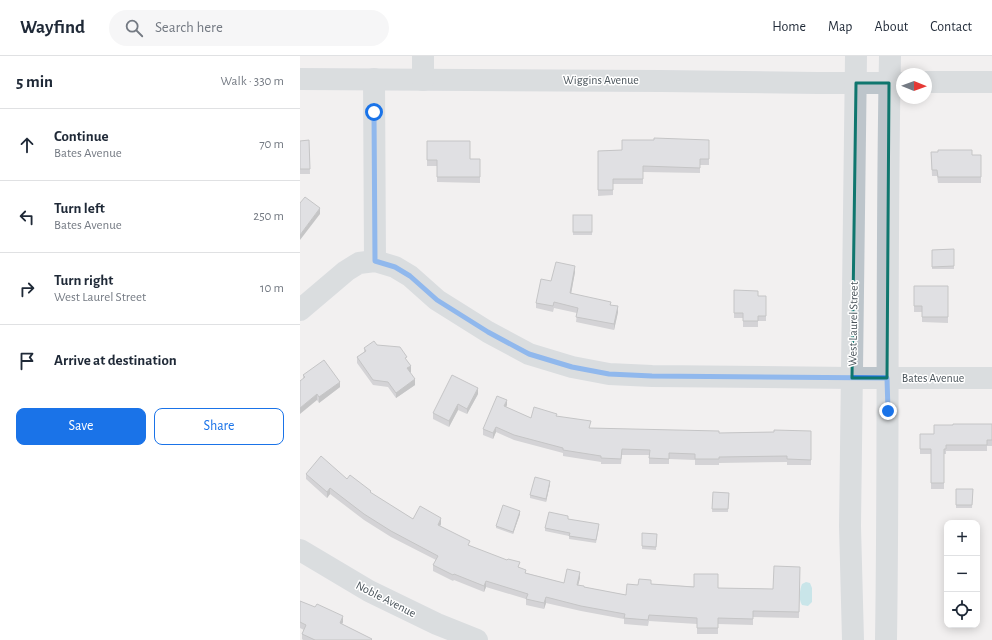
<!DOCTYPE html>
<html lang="en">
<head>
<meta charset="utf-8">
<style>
	body { margin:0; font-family:"Alegreya Sans",sans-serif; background:#f6f6f7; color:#1f2937 }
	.controls { position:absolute; right:12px; bottom:12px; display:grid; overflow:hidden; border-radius:8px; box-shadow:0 2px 10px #0003 }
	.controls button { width:36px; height:36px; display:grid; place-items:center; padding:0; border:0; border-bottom:1px solid #e0e1e3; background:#fff; color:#1f2937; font:20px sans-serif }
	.compass { position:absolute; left:596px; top:12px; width:36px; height:36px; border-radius:50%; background:#fff; box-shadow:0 2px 10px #0003; rotate:91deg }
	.stop { position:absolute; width:12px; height:12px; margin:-9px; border:3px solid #1a73e8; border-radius:50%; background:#fff }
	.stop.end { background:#1a73e8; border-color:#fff; box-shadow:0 1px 4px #0008 }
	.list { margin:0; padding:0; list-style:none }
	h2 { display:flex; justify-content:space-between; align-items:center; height:52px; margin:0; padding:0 16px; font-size:17px }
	h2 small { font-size:13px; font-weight:400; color:#747a83 }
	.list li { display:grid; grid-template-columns:26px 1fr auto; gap:12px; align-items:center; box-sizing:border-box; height:72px; padding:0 16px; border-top:1px solid #e0e1e3 }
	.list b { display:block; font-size:15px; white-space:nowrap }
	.list p { margin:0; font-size:13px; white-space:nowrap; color:#747a83 }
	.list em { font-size:13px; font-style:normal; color:#747a83 }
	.actions { display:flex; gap:8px; padding:12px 16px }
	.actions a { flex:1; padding:9px 0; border:1px solid #1a73e8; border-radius:8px; text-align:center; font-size:14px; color:#1a73e8 }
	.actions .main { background:#1a73e8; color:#fff }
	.icon { flex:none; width:22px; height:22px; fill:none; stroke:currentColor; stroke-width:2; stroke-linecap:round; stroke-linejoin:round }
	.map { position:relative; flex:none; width:692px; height:584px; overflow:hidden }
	header { display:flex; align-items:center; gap:24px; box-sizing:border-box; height:56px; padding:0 20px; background:#fff; border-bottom:1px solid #e0e1e3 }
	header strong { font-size:19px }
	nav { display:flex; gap:22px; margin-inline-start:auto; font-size:14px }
	.search { width:280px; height:36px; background:#f6f6f7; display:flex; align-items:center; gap:10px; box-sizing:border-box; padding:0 14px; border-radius:22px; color:#747a83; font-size:15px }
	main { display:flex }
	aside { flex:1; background:#fff }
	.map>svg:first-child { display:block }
</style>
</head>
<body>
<header>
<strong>Wayfind</strong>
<div class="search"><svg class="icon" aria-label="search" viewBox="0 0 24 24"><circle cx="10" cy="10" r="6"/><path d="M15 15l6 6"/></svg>Search here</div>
<nav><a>Home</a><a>Map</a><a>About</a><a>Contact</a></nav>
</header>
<main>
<aside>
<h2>5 min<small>Walk · 330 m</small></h2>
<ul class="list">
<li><svg class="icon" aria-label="ahead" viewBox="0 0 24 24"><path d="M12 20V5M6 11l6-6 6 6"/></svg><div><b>Continue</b><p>Bates Avenue</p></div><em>70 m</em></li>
<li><svg class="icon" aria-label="left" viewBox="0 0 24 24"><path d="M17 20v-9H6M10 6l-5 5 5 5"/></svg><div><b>Turn left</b><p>Bates Avenue</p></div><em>250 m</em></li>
<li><svg class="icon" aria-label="right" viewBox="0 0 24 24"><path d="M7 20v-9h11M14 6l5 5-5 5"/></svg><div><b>Turn right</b><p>West Laurel Street</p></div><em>10 m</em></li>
<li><svg class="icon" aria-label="arrive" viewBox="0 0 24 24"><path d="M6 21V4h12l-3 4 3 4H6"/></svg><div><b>Arrive at destination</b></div></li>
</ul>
<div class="actions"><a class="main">Save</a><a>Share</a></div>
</aside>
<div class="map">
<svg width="692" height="584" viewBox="0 0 692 584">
	<rect width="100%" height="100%" fill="#f2f0f0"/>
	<path fill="#97d8e1" d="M506 526 510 527 512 532V546L508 550 502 549C498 543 500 533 502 528Z"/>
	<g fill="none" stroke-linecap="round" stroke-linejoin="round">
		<g stroke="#bdc5cb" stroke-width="22">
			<polyline points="0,23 361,25 518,27 602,27"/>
			<polyline points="74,23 75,205"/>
			<polyline points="123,24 123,0"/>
			<polyline points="626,26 692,26"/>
			<polyline points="0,254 46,215 59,207 75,205 95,211 110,220 137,244 188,276 229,298 272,311 309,318 352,320 552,322 692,322"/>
			<polyline points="0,494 69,535 137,568 177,584"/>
			<polyline points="553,584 550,470 556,0"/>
			<path d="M586 584C589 389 586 195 590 0"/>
		</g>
	</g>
	<g fill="#afb0b5">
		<polygon points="9,84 10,118 0,118 0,85"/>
		<polygon points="409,84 409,109 400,109 400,117 343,116 343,128 313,128 313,139 298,140 298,95 322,94"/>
		<polygon points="127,85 170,103 180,103 180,127 137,126 137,110 127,110"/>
		<polygon points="631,96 672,99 681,99 681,127 638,127 637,120 632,120"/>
		<rect x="273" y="159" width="19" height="20"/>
		<polygon points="654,193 654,213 632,213 632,194"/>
		<polygon points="275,216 271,238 311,249 318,256 314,274 276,266 277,257 254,252 253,256 236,252 236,247 251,225"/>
		<polygon points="614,230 648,230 648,267 622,266 622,256 614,256"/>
		<polygon points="434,234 458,240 466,240 466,265 458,265 458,271 443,271 443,262 434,262"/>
		<polygon points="77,289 107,305 111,316 110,316 115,329 96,342 88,331 73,329 57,307 57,301 64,296 64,292"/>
		<polygon points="3,319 40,331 19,347 3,323"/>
		<polygon points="178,338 167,358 158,354 149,371 133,363 133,357"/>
		<polygon points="207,349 206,351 231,362 257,360 290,372 419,377 474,376 511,375 511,409 487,409 487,406 419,407 419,409 395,409 395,404 369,403 369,408 349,408 349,399 322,399 321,408 301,408 301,406 263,400 263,397 214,384 196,376 193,383 183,379 183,373"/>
		<polygon points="692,368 692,390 687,390 687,395 646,395 646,398 644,398 644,433 631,433 631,398 620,398 620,378 634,378"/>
		<polygon points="6,418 47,423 113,463 141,468 140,470 170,490 220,512 226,517 264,527 280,522 278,529 284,531 326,539 338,529 351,528 418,532 473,533 500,511 499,562 453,561 453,569 418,568 418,578 397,578 397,568 349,565 348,570 324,568 324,563 281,555 246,547 244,553 226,549 226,543 186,531 184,536 154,524 153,525 133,515 133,509 136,504 91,481 64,464 30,438 27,442 6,423"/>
		<polygon points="250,428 246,446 230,442 230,439"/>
		<polygon points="656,433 673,433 672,452 656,452"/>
		<polygon points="413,436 429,437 428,456 412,456"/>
		<polygon points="220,458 213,478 196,472 196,470"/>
		<polygon points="268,463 299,471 296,487 269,483 269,480 245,475 245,472"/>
		<polygon points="357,478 356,494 342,493 342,490"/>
		<polygon points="0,545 43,566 42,568 72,584 3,584 2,583 2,578 4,574 0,572"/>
	</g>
	<g fill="#8e9093">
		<polygon points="20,152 20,158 0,184 0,179"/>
		<polygon points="275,210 275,216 270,243 270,237"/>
		<polygon points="318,250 318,256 314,274 314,268"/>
		<polygon points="111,310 111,316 107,318 107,312"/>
		<polygon points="115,323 115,329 96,342 96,337"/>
		<polygon points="40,326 40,331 19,347 19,341"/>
		<polygon points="178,332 178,338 167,358 167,353"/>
		<polygon points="17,338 17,344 0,358 0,352"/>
		<polygon points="207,344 207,349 204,356 204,350"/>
		<polygon points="158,348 158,354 149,371 149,365"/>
		<polygon points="196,371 196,376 193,383 193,377"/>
		<polygon points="250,425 250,428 246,446 246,443"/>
		<polygon points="30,432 30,438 27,442 27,436"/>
		<polygon points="220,455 220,458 213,478 213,476"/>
		<polygon points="141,462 141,468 138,474 138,469"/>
		<polygon points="280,516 280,522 277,534 277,529"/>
		<polygon points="186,525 186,531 184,536 184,530"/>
		<polygon points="246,541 246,547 244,553 244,547"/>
		<polygon points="43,560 43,566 40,572 40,567"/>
	</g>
	<g fill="#cbcdd2" stroke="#8e9093">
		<polygon points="354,82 409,84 409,103 400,103 400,112 343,110 343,123 313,123 313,134 298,134 298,95 322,94 322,84 354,84"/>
		<polygon points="9,84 10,113 0,113 0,85"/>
		<polygon points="127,85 170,85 170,103 180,103 180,121 137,121 137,104 127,104"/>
		<polygon points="638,94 672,94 672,99 681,99 681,121 638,121 637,114 632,114 631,96 638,96"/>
		<polygon points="5,141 20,152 0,179 0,147"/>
		<rect x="273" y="159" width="19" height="17"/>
		<polygon points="654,193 654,210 632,211 632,194"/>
		<polygon points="256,206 275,210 270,237 311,246 310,249 318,250 314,268 276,261 278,252 254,246 253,250 236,247 241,223 251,225"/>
		<polygon points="614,230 648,230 648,261 622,261 622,250 614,250"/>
		<polygon points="434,234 458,235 458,240 466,240 466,260 458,260 458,265 443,265 443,257 434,257"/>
		<polygon points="74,285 77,289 100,291 107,301 105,302 111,310 107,312 115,323 96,337 88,326 73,324 57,301 66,295 64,292"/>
		<polygon points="24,304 40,326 19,341 17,338 0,352 0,325 5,321 3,319"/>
		<polygon points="152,319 178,332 167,353 158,348 149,365 133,357"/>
		<polygon points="197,340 207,344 204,350 231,362 234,351 257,358 256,360 291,365 289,372 419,375 419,377 474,376 474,374 511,375 511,404 487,403 487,400 419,401 419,403 395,403 395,398 369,397 369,403 349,402 350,394 322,393 321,403 301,402 301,400 263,394 263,392 214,379 196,371 193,377 183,373"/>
		<polygon points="653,368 692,368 692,384 687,384 687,389 646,389 646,393 644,393 644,427 631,427 631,393 620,393 620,378 634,378 634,369 653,369"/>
		<polygon points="21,400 47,423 50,419 71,435 70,436 113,463 120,450 141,462 138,469 170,485 168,489 207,504 208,503 220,506 218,511 226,514 225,517 264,527 267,513 280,516 277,529 284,530 284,531 326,539 327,528 338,529 339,523 351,524 351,528 394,531 394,518 418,518 418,532 473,533 474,510 500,511 499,556 453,555 453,563 418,562 418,572 397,572 397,562 349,559 348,564 324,562 325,558 281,550 246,541 244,547 226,543 228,538 186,525 184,530 154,518 153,519 133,509 138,500 91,475 64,458 30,432 27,436 6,418"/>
		<polygon points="235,421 250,425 246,443 230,439"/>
		<polygon points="656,433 673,433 672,449 656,449"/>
		<polygon points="413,436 429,437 428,453 412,453"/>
		<polygon points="203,449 220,455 213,476 196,470"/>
		<polygon points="249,456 268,460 268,463 299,468 296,484 269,480 270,477 245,472"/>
		<polygon points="342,477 357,478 356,491 342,490"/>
		<polygon points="0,545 15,551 17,548 43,560 40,567 72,583 71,584 15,584 2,578 6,569 0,566"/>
	</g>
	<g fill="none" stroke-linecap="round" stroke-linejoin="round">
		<polyline stroke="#1a73e8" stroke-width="5" points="74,56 75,205 95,211 110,220 137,244 188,276 229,298 272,311 309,318 352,320 587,322 588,355"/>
	</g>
	<path d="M0 0H692V584H0ZM556 27H589L587 322H552Z" fill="#f2f0f0" fill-opacity=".55" fill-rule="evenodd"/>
	<path fill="none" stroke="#0f766e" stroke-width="3" stroke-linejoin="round" d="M556 27H589L587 322H552Z"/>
	<g text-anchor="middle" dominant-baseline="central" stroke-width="3" stroke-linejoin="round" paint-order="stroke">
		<g font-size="12" fill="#4a545b" stroke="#fff">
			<text x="301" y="24">Wiggins Avenue</text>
			<text transform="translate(553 268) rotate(-89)">West Laurel Street</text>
			<text x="633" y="322">Bates Avenue</text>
			<text transform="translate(86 543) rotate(27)">Noble Avenue</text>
		</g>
	</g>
</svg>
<div class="controls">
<button>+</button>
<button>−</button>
<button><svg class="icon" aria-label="locate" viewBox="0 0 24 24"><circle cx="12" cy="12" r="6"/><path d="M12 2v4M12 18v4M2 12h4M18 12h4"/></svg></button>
</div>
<svg class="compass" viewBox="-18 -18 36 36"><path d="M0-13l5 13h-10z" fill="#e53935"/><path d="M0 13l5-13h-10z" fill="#747a83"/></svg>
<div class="stop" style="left:74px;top:56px"></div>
<div class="stop end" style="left:588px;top:355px"></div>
</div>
</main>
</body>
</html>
